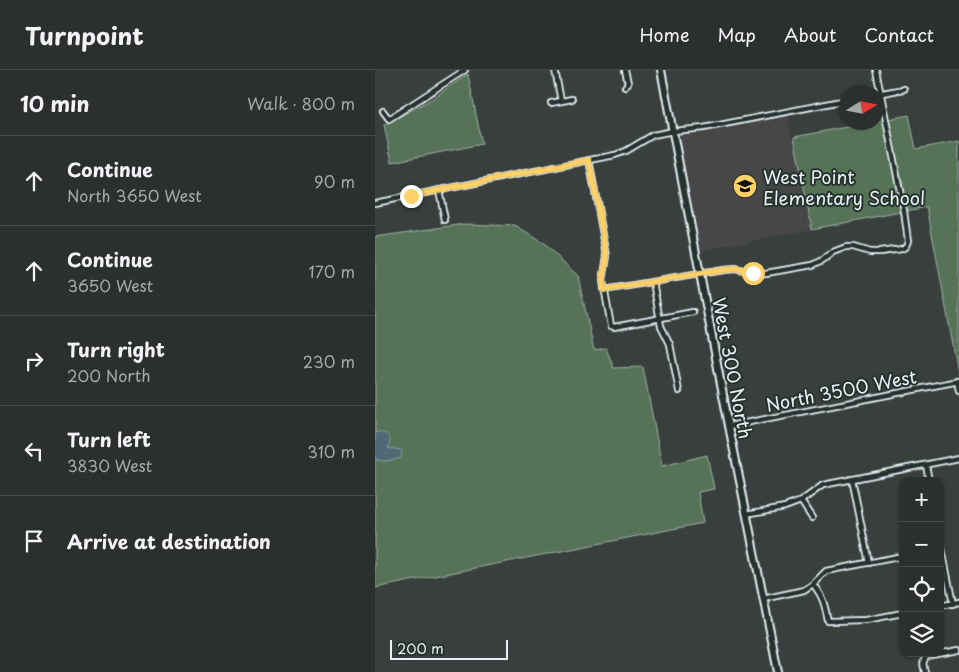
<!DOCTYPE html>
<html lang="en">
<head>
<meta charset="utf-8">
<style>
	body { margin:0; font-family:"Playpen Sans",sans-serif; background:#333735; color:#f1f3f6 }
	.controls { position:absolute; right:15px; bottom:15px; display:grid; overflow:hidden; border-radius:10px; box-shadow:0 1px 4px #0004 }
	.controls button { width:45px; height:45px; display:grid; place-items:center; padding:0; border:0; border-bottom:1px solid #474a49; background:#2b2f2d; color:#f1f3f6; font:25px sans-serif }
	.compass { position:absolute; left:464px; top:15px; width:45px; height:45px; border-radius:50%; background:#2b2f2d; box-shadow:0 1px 4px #0004; rotate:79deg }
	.scale { position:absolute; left:15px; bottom:12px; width:118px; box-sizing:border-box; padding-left:5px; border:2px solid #e8f1f8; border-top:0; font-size:14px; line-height:18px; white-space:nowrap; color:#e8f1f8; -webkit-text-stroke:4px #26332d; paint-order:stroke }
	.stop { position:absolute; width:15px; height:15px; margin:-11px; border:4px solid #ffd166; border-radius:50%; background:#fff }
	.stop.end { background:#ffd166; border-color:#fff; box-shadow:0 1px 5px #0008 }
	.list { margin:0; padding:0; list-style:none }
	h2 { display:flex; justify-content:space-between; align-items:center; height:65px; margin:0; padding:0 20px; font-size:21px }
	h2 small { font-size:16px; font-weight:400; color:#a6a9aa }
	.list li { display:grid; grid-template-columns:32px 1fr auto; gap:15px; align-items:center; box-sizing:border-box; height:90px; padding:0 20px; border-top:1px solid #474a49 }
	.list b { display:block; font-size:19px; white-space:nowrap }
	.list p { margin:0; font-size:16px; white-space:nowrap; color:#a6a9aa }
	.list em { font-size:16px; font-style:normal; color:#a6a9aa }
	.icon { flex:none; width:28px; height:28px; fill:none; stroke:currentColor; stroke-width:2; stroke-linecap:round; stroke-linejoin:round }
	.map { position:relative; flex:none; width:584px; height:602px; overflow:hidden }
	header { display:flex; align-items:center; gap:30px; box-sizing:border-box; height:70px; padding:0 25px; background:#2b2f2d; border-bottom:1px solid #474a49 }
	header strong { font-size:24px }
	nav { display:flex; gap:28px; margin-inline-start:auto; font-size:18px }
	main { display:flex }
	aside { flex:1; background:#2b2f2d }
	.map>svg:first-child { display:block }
</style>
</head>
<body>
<header>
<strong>Turnpoint</strong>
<nav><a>Home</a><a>Map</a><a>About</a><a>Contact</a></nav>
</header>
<main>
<aside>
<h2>10 min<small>Walk · 800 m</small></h2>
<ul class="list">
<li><svg class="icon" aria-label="ahead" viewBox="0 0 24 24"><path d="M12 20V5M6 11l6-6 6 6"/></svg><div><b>Continue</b><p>North 3650 West</p></div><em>90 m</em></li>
<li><svg class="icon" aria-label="ahead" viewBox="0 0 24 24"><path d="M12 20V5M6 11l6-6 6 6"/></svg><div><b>Continue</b><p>3650 West</p></div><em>170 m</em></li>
<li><svg class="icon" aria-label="right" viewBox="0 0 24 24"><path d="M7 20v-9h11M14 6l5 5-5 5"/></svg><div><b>Turn right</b><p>200 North</p></div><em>230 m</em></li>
<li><svg class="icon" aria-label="left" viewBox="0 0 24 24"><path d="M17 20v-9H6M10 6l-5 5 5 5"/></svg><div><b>Turn left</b><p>3830 West</p></div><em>310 m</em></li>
<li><svg class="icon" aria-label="arrive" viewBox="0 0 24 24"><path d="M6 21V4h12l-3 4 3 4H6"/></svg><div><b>Arrive at destination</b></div></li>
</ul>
</aside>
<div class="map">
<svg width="584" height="602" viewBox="0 0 584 602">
	<rect width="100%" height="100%" fill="#393f3c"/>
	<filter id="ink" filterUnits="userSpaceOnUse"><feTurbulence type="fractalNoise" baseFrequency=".02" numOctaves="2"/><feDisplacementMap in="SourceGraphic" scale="10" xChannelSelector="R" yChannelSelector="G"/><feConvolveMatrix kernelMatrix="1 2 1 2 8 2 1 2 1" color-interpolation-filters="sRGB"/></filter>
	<g filter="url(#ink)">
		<polygon fill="#464747" points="413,45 417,67 419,67 437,159 324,181 302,66"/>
		<g fill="#577359" stroke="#a0b2a8">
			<polygon points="93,4 107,74 17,92 9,55 55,30"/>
			<polygon points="534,45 541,79 584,71 584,307 552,137 437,159 419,67 493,53 502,52 502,51"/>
			<polygon points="90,154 140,156 169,174 203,206 219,280 231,278 239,298 268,297 287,396 332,385 339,419 323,422 328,453 0,518 0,167"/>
		</g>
		<path fill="#4f6974" stroke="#8c9fa9" d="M4 362C15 364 17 369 13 378L25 380 27 382 26 388C18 390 8 393 0 389V363Z"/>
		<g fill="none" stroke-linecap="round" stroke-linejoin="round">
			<g stroke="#e8f1f8" stroke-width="8">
				<g id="street">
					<polyline points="180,0 186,31"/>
					<polyline points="250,17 253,13 250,0"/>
					<polyline points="502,24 529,19"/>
					<polyline points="176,33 197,29"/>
					<polyline points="8,41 14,49 90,0"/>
					<polyline points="214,90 232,186 228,211 236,256 239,257 318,242"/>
					<polyline points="64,120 70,150"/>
					<polyline points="0,133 240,85 251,81 278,65 298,61 329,58 472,30"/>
					<polyline points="278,212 286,256 295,274 304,321"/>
					<polyline points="229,220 348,200 360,199 378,203 391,203 438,195 448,190 458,182 471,177 478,177 495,182 505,182 527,179 531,176 533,171 529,141 501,0"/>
					<polyline points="582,311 584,321"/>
					<polyline points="354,356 584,311"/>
					<polyline points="551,395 554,411"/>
					<polyline points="477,409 494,493"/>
					<polyline points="426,431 437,448"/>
					<polyline points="371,444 410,437 426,431 448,415 584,388"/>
					<polyline points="565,469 578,534"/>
					<path d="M438 514C449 529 449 533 453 551L491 550 528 543"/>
					<polyline points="388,529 429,520 438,514 451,501 528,486"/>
					<polyline points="565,536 584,532"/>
					<path d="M550 602C548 595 547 591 552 586L584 580"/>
				</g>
			</g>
			<g stroke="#e8f1f8" stroke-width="10">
				<polyline id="secondary" points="286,0 354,356 403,602"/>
			</g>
			<use href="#street" stroke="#26332d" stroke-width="4.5"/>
			<use href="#secondary" stroke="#26332d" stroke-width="6"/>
		</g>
	</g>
	<g fill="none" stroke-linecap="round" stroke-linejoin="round" filter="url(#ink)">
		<polyline stroke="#ffd166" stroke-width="6" points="36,126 214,90 232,186 228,211 229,220 348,200 360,199 378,203"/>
	</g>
	<defs>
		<g id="school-disc" transform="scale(1.25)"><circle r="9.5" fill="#ffd166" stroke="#26332d"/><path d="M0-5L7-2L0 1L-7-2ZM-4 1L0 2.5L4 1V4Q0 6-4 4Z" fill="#111"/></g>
	</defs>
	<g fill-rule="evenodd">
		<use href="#school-disc" x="370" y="116"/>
	</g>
	<g text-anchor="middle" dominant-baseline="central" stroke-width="4" stroke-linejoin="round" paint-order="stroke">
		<g font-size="18" fill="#e8f1f8" stroke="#26332d" text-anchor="start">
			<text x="388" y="106">West Point<tspan x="388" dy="21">Elementary School</tspan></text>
		</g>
		<g font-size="18" fill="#e8f1f8" stroke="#26332d">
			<text transform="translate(358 298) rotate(79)">West 300 North</text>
			<text transform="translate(466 320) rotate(-11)">North 3500 West</text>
		</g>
	</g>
</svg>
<div class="controls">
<button>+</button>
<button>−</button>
<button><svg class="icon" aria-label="locate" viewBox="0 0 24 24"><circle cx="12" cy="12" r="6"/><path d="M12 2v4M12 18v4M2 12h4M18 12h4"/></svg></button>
<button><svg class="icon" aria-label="layers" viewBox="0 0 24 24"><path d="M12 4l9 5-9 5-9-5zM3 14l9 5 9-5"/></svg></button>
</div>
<svg class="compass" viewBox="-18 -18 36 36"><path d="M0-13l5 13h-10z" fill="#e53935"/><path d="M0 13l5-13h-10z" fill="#a6a9aa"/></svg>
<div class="scale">200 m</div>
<div class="stop" style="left:378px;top:203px"></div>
<div class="stop end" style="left:36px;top:126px"></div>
</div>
</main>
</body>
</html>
